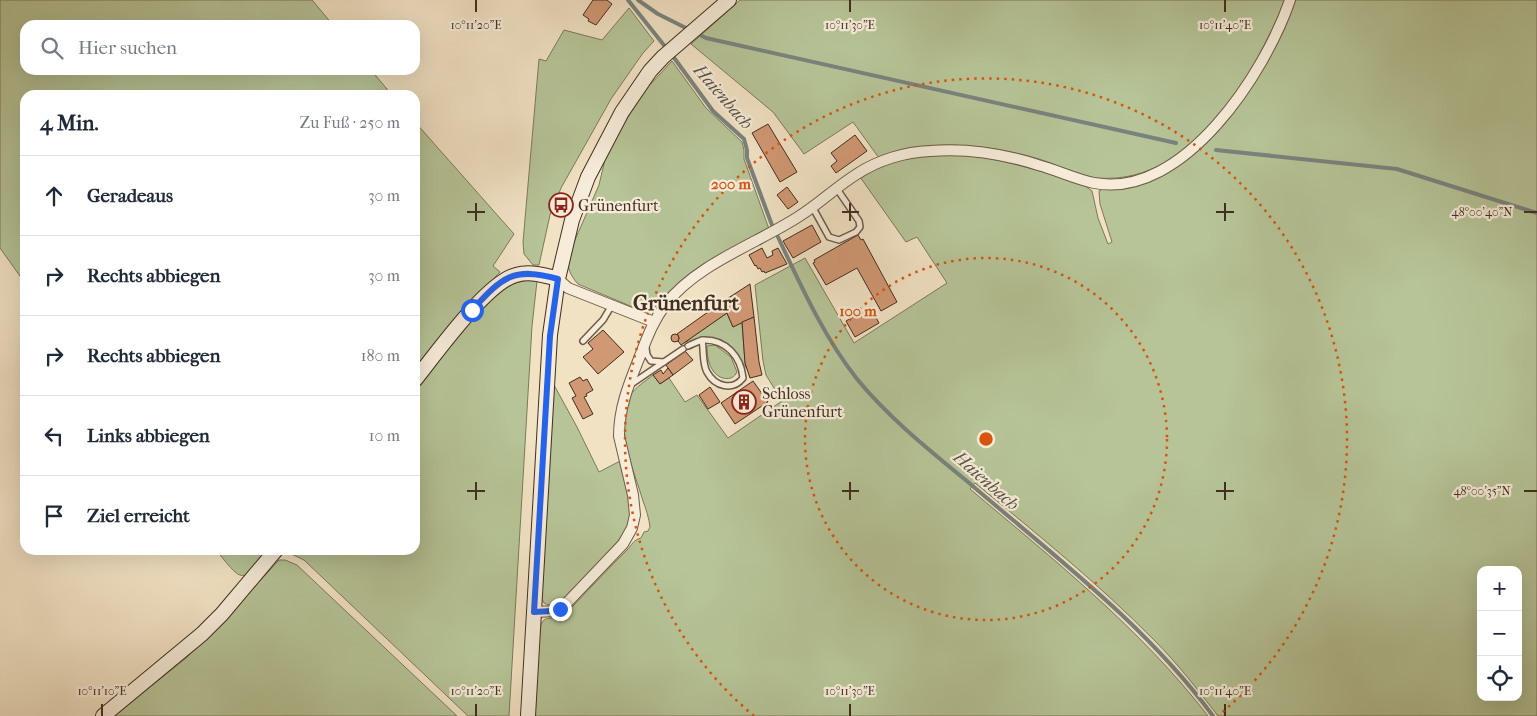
<!DOCTYPE html>
<html lang="de">
<head>
<meta charset="utf-8">
<style>
	body { margin:0; font-family:"IM FELL French Canon",serif; background:#f2f2f3; color:#1f2937 }
	.controls { position:absolute; right:15px; bottom:15px; display:grid; overflow:hidden; border-radius:10px; box-shadow:0 5px 20px #0002 }
	.controls button { width:45px; height:45px; display:grid; place-items:center; padding:0; border:0; border-bottom:1px solid #e0e1e3; background:#fff; color:#1f2937; font:25px sans-serif }
	.stop { position:absolute; width:15px; height:15px; margin:-11px; border:4px solid #2563eb; border-radius:50%; background:#fff }
	.stop.end { background:#2563eb; border-color:#fff; box-shadow:0 1px 5px #0008 }
	.list { margin:0; padding:0; list-style:none }
	h2 { display:flex; justify-content:space-between; align-items:center; height:65px; margin:0; padding:0 20px; font-size:21px }
	h2 small { font-size:16px; font-weight:400; color:#747a83 }
	.list li { display:grid; grid-template-columns:32px 1fr auto; gap:15px; align-items:center; box-sizing:border-box; height:80px; padding:0 20px; border-top:1px solid #e0e1e3 }
	.list b { display:block; font-size:19px; white-space:nowrap }
	.list em { font-size:16px; font-style:normal; color:#747a83 }
	.icon { flex:none; width:28px; height:28px; fill:none; stroke:currentColor; stroke-width:2; stroke-linecap:round; stroke-linejoin:round }
	.map { position:relative; flex:none; width:1537px; height:716px; overflow:hidden }
	.search { position:absolute; background:#fff; box-shadow:0 5px 20px #0002; left:20px; top:20px; width:400px; height:55px; display:flex; align-items:center; gap:12px; box-sizing:border-box; padding:0 18px; border-radius:15px; color:#747a83; font-size:19px }
	.panel { position:absolute; background:#fff; box-shadow:0 5px 20px #0002; left:20px; top:90px; width:400px; height:465px; border-radius:15px }
	.map>svg:first-child { display:block }
</style>
</head>
<body>
<div class="map">
<svg width="1537" height="716" viewBox="0 0 1537 716">
	<rect width="100%" height="100%" fill="#f1e2c4"/>
	<filter id="stains"><feTurbulence type="fractalNoise" baseFrequency=".004" numOctaves="4"/><feColorMatrix values="0 0 0 0 .2 0 0 0 0 .09 0 0 0 0 .02 0 0 0 .5 -.17"/></filter>
	<radialGradient id="worn" r=".72"><stop offset=".6" stop-color="#630" stop-opacity="0"/><stop offset="1" stop-color="#630" stop-opacity=".3"/></radialGradient>
	<g fill="#b6c497" stroke="#7c795b" fill-rule="evenodd">
		<polygon points="0,0 312,0 333,25 25,25 25,70 371,70 392,95 25,95 25,283 0,248"/>
		<path d="M740 0H1285C1253 78 1189 192 1089 177 1072 174 1056 164 1039 159 1002 148 958 142 919 147 905 148 892 153 879 158L853 122 804 154 773 112 691 44Z"/>
		<path d="M1294 0H1537V716H1218C1198 690 1178 664 1155 641 1099 584 1036 533 975 483L970 489C1053 559 1141 629 1208 716H534L539 630C544 614 547 621 559 616 565 614 570 609 575 604 592 586 609 568 627 550 632 545 633 540 641 538L644 532 648 531 650 527C649 518 646 509 643 501 634 470 614 428 630 396 635 387 646 381 653 375L660 384 669 378 685 402 697 395 728 438 782 401 766 375 763 361 755 285 805 258 854 343 947 283 917 237 906 242 860 177C869 172 878 166 888 163 953 142 1023 164 1085 186L1092 191 1098 218 1108 244 1112 242 1100 204 1099 191 1103 189C1113 189 1123 190 1133 187 1212 166 1269 72 1294 0ZM1481 570H1518V697H1481Z"/>
		<polygon points="629,8 654,41 643,53 611,99 561,188 550,215 539,265 533,265 524,254 523,242 539,59 546,61 564,30 602,40"/>
		<path d="M672 61 706 108 742 142 744 150V159L769 229 684 279 658 306 652 308 643 310 635 308 578 284C570 275 567 268 568 256L599 185 606 155 624 123 648 87Z"/>
		<polygon points="415,122 514,234 493,266 500,272 474,300 415,372"/>
		<path d="M531 280 537 281 532 326 509 716H468L304 560 283 550H415V389L485 303C499 291 512 281 531 280Z"/>
		<path d="M727 313 733 327 742 322 745 363 747 369C728 341 721 332 685 342Z"/>
		<path d="M715 345 731 357 737 372C732 383 717 379 712 369 708 363 707 353 707 346Z"/>
		<path d="M554 385 577 427 599 472 620 461C625 481 632 502 629 522 625 540 577 585 562 600 555 605 551 607 544 603L541 597Z"/>
		<path d="M216 550H269C241 584 244 584 216 550Z"/>
		<polygon points="279,560 285,560 297,565 457,716 114,716 186,658 215,630"/>
	</g>
	<g fill="none" stroke-linecap="round" stroke-linejoin="round">
		<g stroke="#79837e" stroke-width="4">
			<polyline points="628,0 667,49"/>
			<polyline points="638,0 658,14 690,30"/>
			<polyline points="696,33 706,38 1176,143"/>
			<polyline points="672,55 713,111 744,139 747,150 747,158 772,225"/>
			<polyline points="1216,150 1397,169 1537,213"/>
			<path d="M778 237C801 286 824 337 857 379 889 418 929 450 968 482 1053 555 1146 625 1213 716"/>
		</g>
	</g>
	<g fill="#d19874" stroke="#412e1f">
		<polygon points="593,0 607,0 612,4 596,25 588,21 589,19 583,15"/>
		<polygon points="768,124 797,172 780,182 752,133"/>
		<polygon points="855,135 867,151 836,173 831,166 837,161 831,153"/>
		<polygon points="787,187 798,202 788,209 777,195"/>
		<polygon points="812,225 821,242 793,258 783,241"/>
		<polygon points="858,235 861,240 863,239 897,302 881,311 857,268 826,285 813,263 815,262 814,260"/>
		<polygon points="762,248 767,258 773,255 772,251 778,248 787,264 765,273 764,271 762,272 760,268 758,269 756,265 755,266 749,255"/>
		<polygon points="750,284 754,317 733,327 722,302"/>
		<polygon points="722,302 727,313 681,345 678,341 679,338 677,334"/>
		<polygon points="870,307 879,323 855,337 846,321"/>
		<polygon points="754,317 759,362 762,375 750,378 745,363 742,322"/>
		<polygon points="603,330 624,352 598,374 583,357 593,349 588,343"/>
		<circle cx="675" cy="338" r="4"/>
		<polygon points="685,351 693,360 673,375 666,365"/>
		<polygon points="668,368 673,375 660,384 653,375 661,370 663,374"/>
		<polygon points="580,377 583,381 587,379 593,390 586,394 587,396 584,397 593,414 583,419 572,398 576,396 569,383"/>
		<polygon points="753,381 768,402 735,424 721,403"/>
		<polygon points="710,387 720,402 708,409 699,395"/>
	</g>
	<g fill="none" stroke-linecap="round" stroke-linejoin="round">
		<g stroke="#6d5b48" stroke-width="8">
			<g id="lane">
				<polyline points="813,208 829,237 839,240 856,232 860,227 859,221 837,189"/>
				<polyline points="583,341 603,320 612,305"/>
				<path d="M688 346C693 344 698 341 703 340 726 339 741 357 743 378 733 391 715 387 707 372 702 363 704 350 702 340"/>
				<polyline points="646,348 647,355 651,361 664,362"/>
				<polyline points="630,385 683,349"/>
			</g>
		</g>
		<g stroke="#6d5b48" stroke-width="12">
			<g id="street">
				<polyline points="558,279 568,288 654,322"/>
				<path d="M534 612 557 611 563 607 623 544 632 528 635 515 633 495 619 436C619 409 628 386 638 361 646 341 652 322 666 304 697 264 756 244 798 217 819 204 836 187 857 174 878 160 905 152 930 151 966 148 1004 154 1038 165 1057 170 1075 179 1094 183 1184 200 1266 71 1290 0"/>
			</g>
		</g>
		<g stroke="#412e1f" stroke-width="16">
			<g id="secondary">
				<path d="M415 380C435 355 487 282 516 275 530 271 544 275 558 279"/>
				<polyline points="103,716 202,634 222,614 276,550"/>
				<polyline points="528,716 550,335 558,279 572,220 588,177 622,112 650,71 663,57 729,0"/>
			</g>
		</g>
		<use href="#lane" stroke="#f6ecd9" stroke-width="5"/>
		<use href="#street" stroke="#f6ecd9" stroke-width="10"/>
		<use href="#secondary" stroke="#f6ecd9" stroke-width="14"/>
	</g>
	<g fill="none" stroke-linecap="round" stroke-linejoin="round">
		<path stroke="#2563eb" stroke-width="6" d="M472 310C502 278 512 266 558 279L550 336 534 612 552 611 560 609"/>
	</g>
	<path fill="none" stroke="#412e1f" stroke-width="2" d="M476 0V12M850 0V12M1225 0V12M476 203V221M850 203V221M1225 203V221M467 212H485M842 212H859M1216 212H1234M1524 212H1537M476 482V500M850 482V500M1225 482V500M467 491H485M842 491H859M1216 491H1234M1524 491H1537M102 704V716M476 704V716M850 704V716M1225 704V716"/>
	<g fill="none" stroke="#d7550e" stroke-width="2.5" stroke-dasharray="2.5 5">
		<circle cx="986" cy="439" r="181"/>
		<path d="M754 716A361 361 0 1 1 1218 716"/>
	</g>
	<defs>
		<g id="bus-ring" transform="scale(1.25)"><circle r="9.5" fill="#f6ecd9" stroke="#8f2418" stroke-width="1.5"/><path d="M-5-6H5V4H4V6H2V4H-2V6H-4V4H-5ZM-3.5-4V0h7V-4ZM-3.5 1.2v1.5H-2V1.2ZM2 1.2v1.5H3.5V1.2Z" fill="#8f2418"/></g>
		<g id="building-ring" transform="scale(1.25)"><circle r="9.5" fill="#f6ecd9" stroke="#8f2418" stroke-width="1.5"/><path d="M-4-6H4V6H1V3H-1V6H-4ZM-2.5-4.3h1.7v1.8h-1.7ZM.8-4.3h1.7v1.8H.8ZM-2.5-1h1.7V.8h-1.7ZM.8-1h1.7V.8H.8Z" fill="#8f2418"/></g>
	</defs>
	<g fill-rule="evenodd">
		<use href="#bus-ring" x="561" y="205"/>
		<use href="#building-ring" x="744" y="402"/>
	</g>
	<g text-anchor="middle" dominant-baseline="central" stroke-width="4.5" stroke-linejoin="round" paint-order="stroke">
		<g font-size="16" fill="#412e1f" stroke="#f6ecd9" text-anchor="start">
			<text x="578" y="205">Grünenfurt</text>
			<text x="762" y="393">Schloss<tspan x="762" dy="18">Grünenfurt</tspan></text>
		</g>
		<g font-size="18" font-style="italic" fill="#585246" stroke="#f6ecd9">
			<text transform="translate(723 97) rotate(49)">Haienbach</text>
			<text transform="translate(986 481) rotate(41)">Haienbach</text>
		</g>
		<g font-size="21" font-weight="bold" fill="#412e1f" stroke="#f6ecd9">
			<text x="686" y="303">Grünenfurt</text>
		</g>
	</g>
	<g font-size="12" text-anchor="middle" fill="#412e1f" stroke="#f6ecd9" stroke-width="4.5" stroke-linejoin="round" paint-order="stroke">
		<text x="476" y="29">10°11'20"E</text>
		<text x="850" y="29">10°11'30"E</text>
		<text x="1225" y="29">10°11'40"E</text>
		<text x="1482" y="216">48°00'40"N</text>
		<text x="1482" y="495">48°00'35"N</text>
		<text x="102" y="695">10°11'10"E</text>
		<text x="476" y="695">10°11'20"E</text>
		<text x="850" y="695">10°11'30"E</text>
		<text x="1225" y="695">10°11'40"E</text>
	</g>
	<circle cx="986" cy="439" r="8" fill="#d7550e" stroke="#f6ecd9" stroke-width="2.5"/>
	<g font-size="15" text-anchor="middle" font-weight="bold" fill="#d7550e" stroke="#f6ecd9" stroke-width="4.5" stroke-linejoin="round" paint-order="stroke">
		<text x="731" y="189">200 m</text>
		<text x="858" y="316">100 m</text>
	</g>
	<rect width="100%" height="100%" filter="url(#stains)"/>
	<rect width="100%" height="100%" fill="url(#worn)"/>
</svg>
<div class="controls">
<button>+</button>
<button>−</button>
<button><svg class="icon" aria-label="locate" viewBox="0 0 24 24"><circle cx="12" cy="12" r="6"/><path d="M12 2v4M12 18v4M2 12h4M18 12h4"/></svg></button>
</div>
<div class="stop" style="left:472px;top:310px"></div>
<div class="stop end" style="left:560px;top:609px"></div>
<div class="search"><svg class="icon" aria-label="search" viewBox="0 0 24 24"><circle cx="10" cy="10" r="6"/><path d="M15 15l6 6"/></svg>Hier suchen</div>
<section class="panel">
<h2>4 Min.<small>Zu Fuß · 250 m</small></h2>
<ul class="list">
<li><svg class="icon" aria-label="ahead" viewBox="0 0 24 24"><path d="M12 20V5M6 11l6-6 6 6"/></svg><div><b>Geradeaus</b></div><em>30 m</em></li>
<li><svg class="icon" aria-label="right" viewBox="0 0 24 24"><path d="M7 20v-9h11M14 6l5 5-5 5"/></svg><div><b>Rechts abbiegen</b></div><em>30 m</em></li>
<li><svg class="icon" aria-label="right" viewBox="0 0 24 24"><path d="M7 20v-9h11M14 6l5 5-5 5"/></svg><div><b>Rechts abbiegen</b></div><em>180 m</em></li>
<li><svg class="icon" aria-label="left" viewBox="0 0 24 24"><path d="M17 20v-9H6M10 6l-5 5 5 5"/></svg><div><b>Links abbiegen</b></div><em>10 m</em></li>
<li><svg class="icon" aria-label="arrive" viewBox="0 0 24 24"><path d="M6 21V4h12l-3 4 3 4H6"/></svg><div><b>Ziel erreicht</b></div></li>
</ul>
</section>
</div>
</body>
</html>
